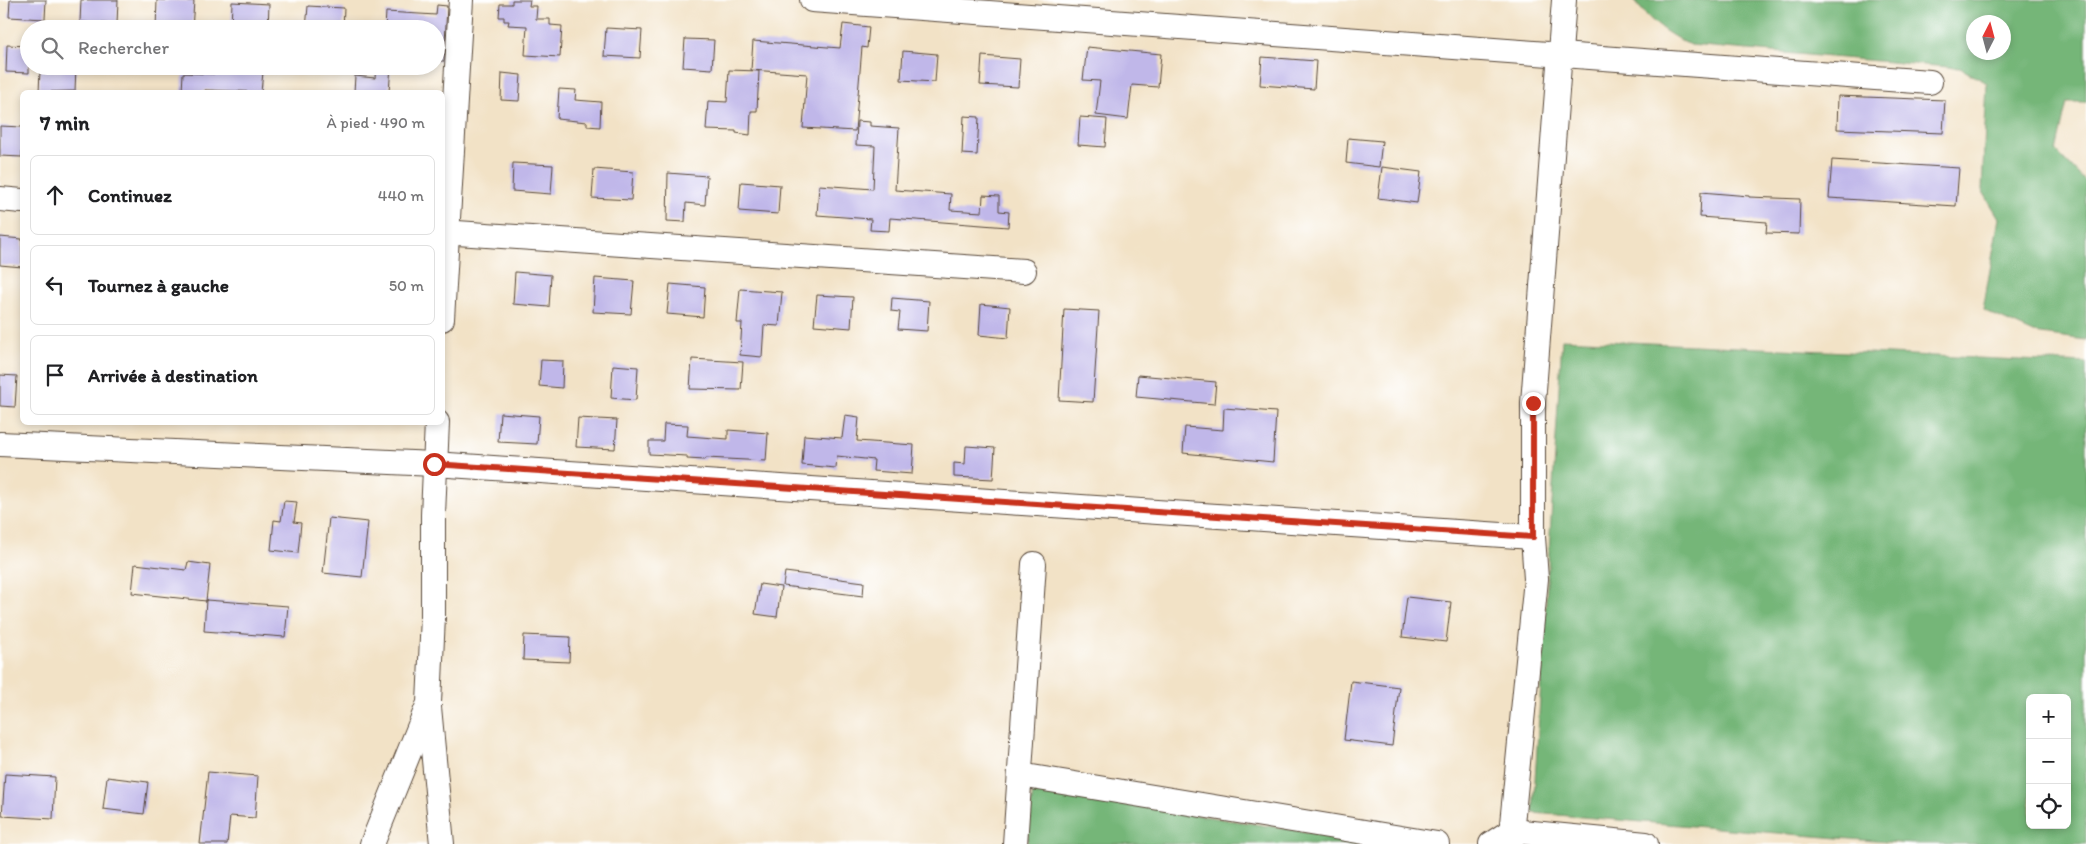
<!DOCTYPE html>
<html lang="fr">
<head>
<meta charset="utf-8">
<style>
	body { margin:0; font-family:Itim,sans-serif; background:#f6f6f6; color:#202124 }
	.controls { position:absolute; right:15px; bottom:15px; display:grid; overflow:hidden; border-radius:8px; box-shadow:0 2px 8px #0003 }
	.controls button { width:45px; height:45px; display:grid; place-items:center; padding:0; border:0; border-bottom:1px solid #e0e0e0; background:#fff; color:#202124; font:25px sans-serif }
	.compass { position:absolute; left:1966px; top:15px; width:45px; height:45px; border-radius:50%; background:#fff; box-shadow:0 2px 8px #0003; rotate:6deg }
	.stop { position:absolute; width:15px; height:15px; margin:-11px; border:4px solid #c8321e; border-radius:50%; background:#fff }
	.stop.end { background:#c8321e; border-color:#fff; box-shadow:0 1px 5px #0008 }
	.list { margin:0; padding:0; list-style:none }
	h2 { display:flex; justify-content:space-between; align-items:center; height:65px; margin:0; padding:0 20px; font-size:21px }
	h2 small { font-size:16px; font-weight:400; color:#757577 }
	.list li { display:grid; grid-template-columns:32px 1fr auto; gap:15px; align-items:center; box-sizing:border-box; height:80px; margin:0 10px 10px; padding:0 10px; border:1px solid #e0e0e0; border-radius:8px }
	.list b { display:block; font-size:19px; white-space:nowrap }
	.list em { font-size:16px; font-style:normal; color:#757577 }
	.icon { flex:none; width:28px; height:28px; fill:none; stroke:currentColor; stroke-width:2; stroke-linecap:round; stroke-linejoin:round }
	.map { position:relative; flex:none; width:2086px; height:844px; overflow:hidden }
	.search { position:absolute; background:#fff; box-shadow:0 2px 8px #0003; left:20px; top:20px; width:425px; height:55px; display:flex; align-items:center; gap:12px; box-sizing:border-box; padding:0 18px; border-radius:28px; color:#757577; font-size:19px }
	.panel { position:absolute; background:#fff; box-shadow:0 2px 8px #0003; left:20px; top:90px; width:425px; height:335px; border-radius:8px }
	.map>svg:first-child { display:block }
</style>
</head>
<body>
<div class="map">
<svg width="2086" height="844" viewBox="0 0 2086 844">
	<rect width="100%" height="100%" fill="#fff"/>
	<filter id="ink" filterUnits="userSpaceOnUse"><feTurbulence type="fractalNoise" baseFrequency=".02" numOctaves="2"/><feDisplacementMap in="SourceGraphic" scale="10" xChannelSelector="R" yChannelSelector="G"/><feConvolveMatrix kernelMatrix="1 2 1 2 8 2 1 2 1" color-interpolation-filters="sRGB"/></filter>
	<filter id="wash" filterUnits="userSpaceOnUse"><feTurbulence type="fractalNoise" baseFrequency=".0096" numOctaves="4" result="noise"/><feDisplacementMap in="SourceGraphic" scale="20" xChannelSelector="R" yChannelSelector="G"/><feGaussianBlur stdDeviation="1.12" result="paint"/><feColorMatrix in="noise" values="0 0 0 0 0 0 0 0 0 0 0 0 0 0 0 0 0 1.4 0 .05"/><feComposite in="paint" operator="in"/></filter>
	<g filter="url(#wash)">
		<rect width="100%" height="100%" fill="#f2e2c6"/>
		<g fill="#74b678" stroke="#58704b" fill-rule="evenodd">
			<path d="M1634 0H2086V102H2067L2056 151 2086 182V340L2034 333 1983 310 1999 218 1982 190 1987 83 1960 68 1690 45C1667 34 1649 21 1634 0ZM1974 22H2004V52H1974Z"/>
			<path d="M1562 339 2086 363V844H1911L1533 813ZM2030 698H2067V825H2030Z"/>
			<polygon points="1033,790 1386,844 1027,844"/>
		</g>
		<g id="blocks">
			<g fill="#c0b7e9">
				<polygon points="10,0 46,0 45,19 9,17"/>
				<polygon points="81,0 118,0 117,24 80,22"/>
				<polygon points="157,0 194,1 192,29 156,29"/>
				<polygon points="512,0 530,0 529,6 537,6 536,19 550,19 550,25 562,26 560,57 525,55 527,26 508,25 509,21 504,21 504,17 499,17 500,4 512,4"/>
				<polygon points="232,2 269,4 268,29 231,29"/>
				<polygon points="437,5 447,6 444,61 436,61 436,29 385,29 386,12 436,15"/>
				<polygon points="308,6 344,8 343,29 306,29"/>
				<polygon points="843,24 869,27 867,48 862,47 855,131 803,128 807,74 751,70 753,41 840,48"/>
				<polygon points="606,28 642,30 640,58 604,56"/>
				<polygon points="685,39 714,40 712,69 683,67"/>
				<polygon points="7,45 29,46 29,73 6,72"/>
				<polygon points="1087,47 1161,54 1158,87 1132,85 1128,119 1096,115 1100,81 1083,80"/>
				<polygon points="903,51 937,54 935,82 901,80"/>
				<polygon points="982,56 1020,59 1018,87 980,85"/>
				<polygon points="1262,57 1316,61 1314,89 1260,85"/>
				<polygon points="62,66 76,66 75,91 39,92 40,70 62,71"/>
				<polygon points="376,66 391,66 389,92 354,92 355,76 375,78"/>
				<polygon points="214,69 263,72 261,92 205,90 204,92 182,92 183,73 214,74"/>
				<polygon points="729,70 759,71 757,111 751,111 750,135 736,133 736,131 706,130 708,101 727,102"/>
				<polygon points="502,73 521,75 519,101 501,100"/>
				<polygon points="559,89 576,90 575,100 601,102 600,127 587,126 587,122 557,119"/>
				<polygon points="1838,96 1945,100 1943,133 1837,129"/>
				<polygon points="964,116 979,117 977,155 962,154"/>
				<polygon points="1080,117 1107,119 1105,147 1078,145"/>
				<polygon points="857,121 870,122 870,126 899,128 895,190 951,194 950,210 982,212 983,195 999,196 999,211 1009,212 1008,227 890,218 889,231 870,230 871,219 817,215 819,185 873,189 875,146 856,145"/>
				<polygon points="0,126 22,127 22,157 0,156"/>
				<polygon points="1348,138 1382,141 1379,167 1346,163"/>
				<polygon points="1832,160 1959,168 1956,206 1829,198"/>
				<polygon points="513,163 553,165 551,194 512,191"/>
				<polygon points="1382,167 1421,172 1417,203 1378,198"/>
				<polygon points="594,169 633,172 631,200 592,198"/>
				<polygon points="668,173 707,176 705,205 686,203 685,222 667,221"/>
				<polygon points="741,182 780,185 778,214 739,211"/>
				<polygon points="1701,192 1749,196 1749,197 1800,199 1799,234 1766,233 1767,222 1700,217"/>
				<polygon points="0,237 22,239 22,267 0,265"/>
				<polygon points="515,272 551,275 549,307 513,304"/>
				<polygon points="595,278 634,281 631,314 593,312"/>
				<polygon points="670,284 705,287 703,317 667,314"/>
				<polygon points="740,289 782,292 779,326 764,325 762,357 740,355 742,323 737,323"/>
				<polygon points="817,295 853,297 851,328 814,325"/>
				<polygon points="892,298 929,301 927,331 898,329 900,312 891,311"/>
				<polygon points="981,304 1010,307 1008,338 979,335"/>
				<polygon points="1064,309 1099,311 1093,402 1059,400"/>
				<polygon points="692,359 743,362 741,390 690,389"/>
				<polygon points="541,360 563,361 562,388 539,386"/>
				<polygon points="613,365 638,367 636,400 611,398"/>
				<polygon points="0,375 17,376 15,407 0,406"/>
				<polygon points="1138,375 1216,382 1214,404 1136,397"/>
				<polygon points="1224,408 1276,412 1273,462 1183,453 1185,427 1223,430"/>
				<polygon points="500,413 539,416 537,444 498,442"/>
				<polygon points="845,415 859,417 857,441 914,445 912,474 873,471 874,460 837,456 836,468 802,465 804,435 842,438"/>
				<polygon points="578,418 617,420 615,449 576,447"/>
				<polygon points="664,424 688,425 687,436 728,439 728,430 768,433 766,461 706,458 705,460 687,459 687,456 649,454 649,441 663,441"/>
				<polygon points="966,446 995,448 993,479 954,477 954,463 965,464"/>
				<polygon points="284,501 297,502 294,522 301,523 298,553 271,550 274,520 281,521"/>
				<polygon points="329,518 368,522 362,577 323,573"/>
				<polygon points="188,562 210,565 206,601 132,593 135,564 186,570"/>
				<polygon points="785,572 864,582 863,596 783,586"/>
				<polygon points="760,584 781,587 777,617 755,614"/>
				<polygon points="1407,597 1451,602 1446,642 1402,637"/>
				<polygon points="206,600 288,606 285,637 204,631"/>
				<polygon points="524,635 570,637 569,662 523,660"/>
				<polygon points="1351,681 1399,687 1392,746 1344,740"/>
				<polygon points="208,772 258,776 255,818 230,816 227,844 200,844"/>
				<polygon points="5,774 55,777 53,819 2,816"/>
				<polygon points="107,777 148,782 144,814 103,809"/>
			</g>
		</g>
	</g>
	<g filter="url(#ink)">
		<use href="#blocks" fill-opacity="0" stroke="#564637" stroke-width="1"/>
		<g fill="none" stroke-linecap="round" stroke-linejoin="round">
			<g stroke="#564637" stroke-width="26">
				<g id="minor">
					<polyline points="812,0 1930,82"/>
					<polyline points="0,199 22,201"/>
					<polyline points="442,232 1024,271"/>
					<polyline points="442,319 461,0"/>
					<polyline points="0,444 434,464 1533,537"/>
					<polyline points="429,707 442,844"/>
					<polyline points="1020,775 1437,844"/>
					<polyline points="372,844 429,703 433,616 433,515 437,422"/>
					<polyline points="1015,844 1034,564"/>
					<polyline points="1491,844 1511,831 1646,844"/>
					<polyline points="1510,844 1536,579 1533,537 1533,403 1564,0"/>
				</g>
			</g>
			<use href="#minor" stroke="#fff" stroke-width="24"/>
		</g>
	</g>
	<g fill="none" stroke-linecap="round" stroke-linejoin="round" filter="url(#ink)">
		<polyline stroke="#c8321e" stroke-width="6" points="434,464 1533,537 1533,403"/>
	</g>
</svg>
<div class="controls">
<button>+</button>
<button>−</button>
<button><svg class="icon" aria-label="locate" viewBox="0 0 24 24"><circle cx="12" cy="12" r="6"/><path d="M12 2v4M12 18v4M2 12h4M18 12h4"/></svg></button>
</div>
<svg class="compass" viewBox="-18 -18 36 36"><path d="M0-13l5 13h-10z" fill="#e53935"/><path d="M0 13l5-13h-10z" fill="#757577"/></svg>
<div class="stop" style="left:434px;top:464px"></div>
<div class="stop end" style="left:1533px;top:403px"></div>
<div class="search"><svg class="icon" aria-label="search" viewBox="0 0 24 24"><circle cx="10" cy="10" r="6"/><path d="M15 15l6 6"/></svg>Rechercher</div>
<section class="panel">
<h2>7 min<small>À pied · 490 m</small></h2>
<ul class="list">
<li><svg class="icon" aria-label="ahead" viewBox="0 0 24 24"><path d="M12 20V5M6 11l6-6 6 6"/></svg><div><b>Continuez</b></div><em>440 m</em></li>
<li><svg class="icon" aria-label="left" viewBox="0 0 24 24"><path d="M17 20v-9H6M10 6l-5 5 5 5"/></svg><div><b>Tournez à gauche</b></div><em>50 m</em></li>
<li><svg class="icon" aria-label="arrive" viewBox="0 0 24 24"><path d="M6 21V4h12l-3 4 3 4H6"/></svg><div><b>Arrivée à destination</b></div></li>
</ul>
</section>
</div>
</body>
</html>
